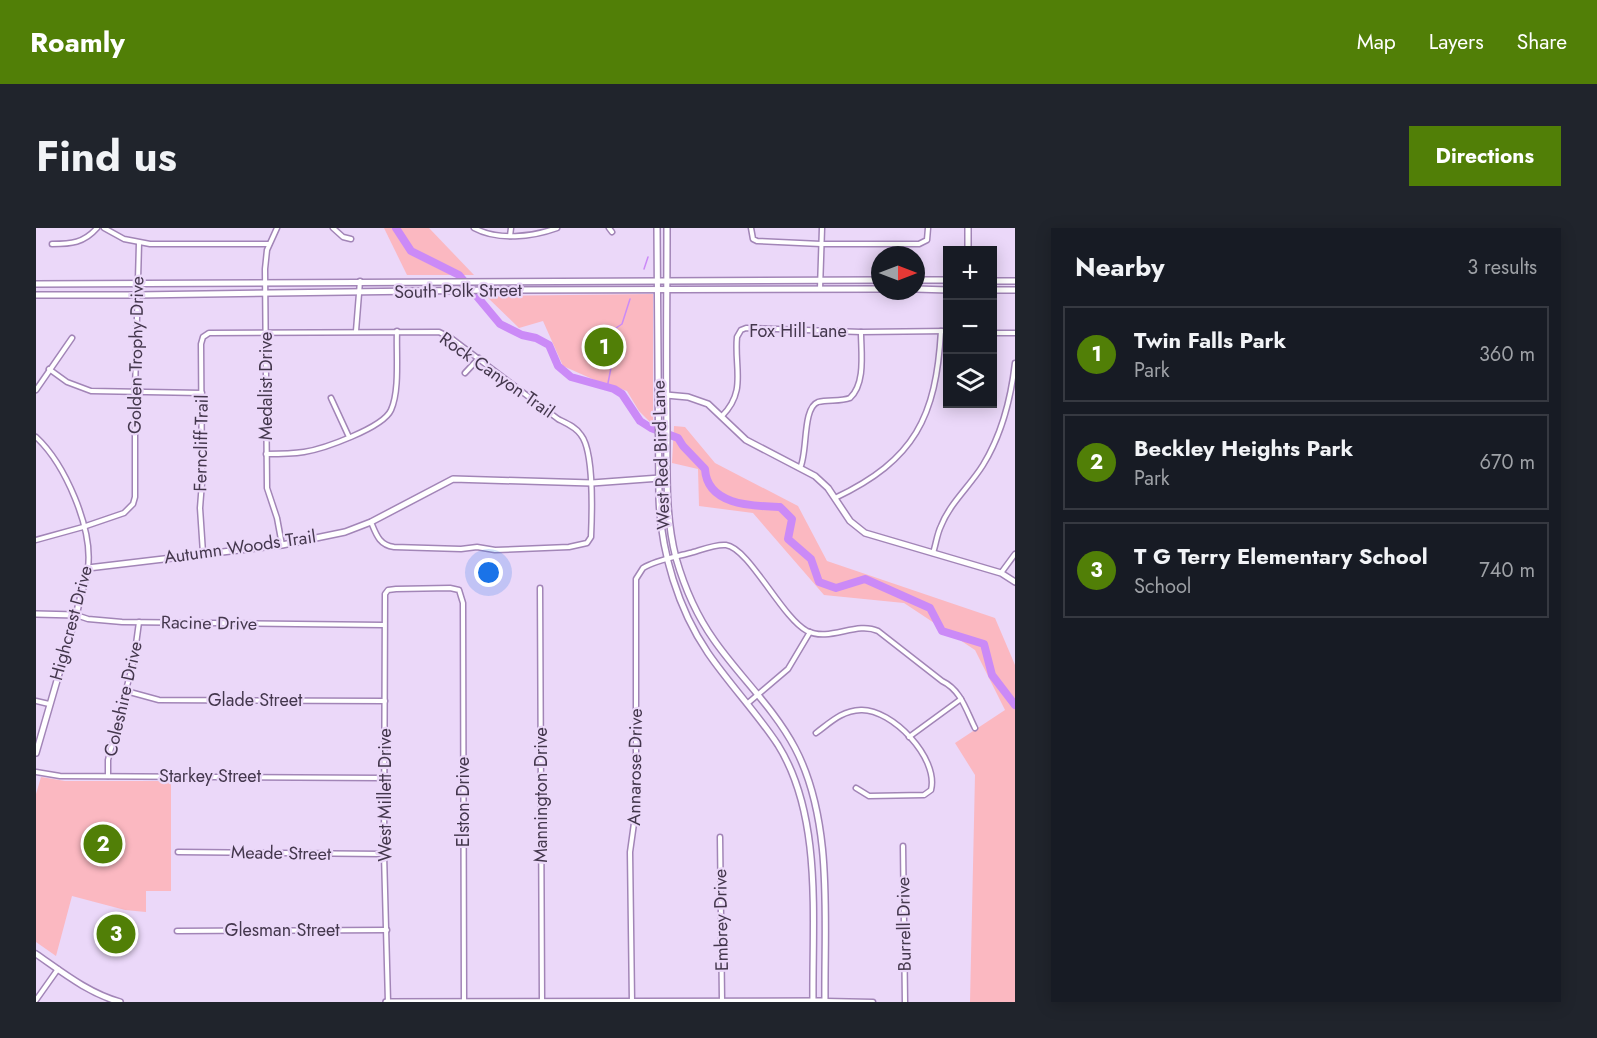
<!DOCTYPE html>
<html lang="en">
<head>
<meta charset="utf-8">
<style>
	body { margin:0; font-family:Jost,sans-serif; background:#20242c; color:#f1f3f6 }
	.controls { position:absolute; right:18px; top:18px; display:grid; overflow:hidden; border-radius:0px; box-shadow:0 3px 15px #0003 }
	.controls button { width:54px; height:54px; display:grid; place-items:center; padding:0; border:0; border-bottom:2px solid #363941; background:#171b24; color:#f1f3f6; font:30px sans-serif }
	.compass { position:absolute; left:835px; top:18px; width:54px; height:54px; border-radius:50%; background:#171b24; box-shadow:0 3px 15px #0003; rotate:90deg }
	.you { position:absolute; left:453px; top:345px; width:21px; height:21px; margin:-15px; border:4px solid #fff; border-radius:50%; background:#1a73e8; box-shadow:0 0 0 9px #1a73e833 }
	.badge { display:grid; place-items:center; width:39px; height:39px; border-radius:50%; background:#517f07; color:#fff; font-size:20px; font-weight:700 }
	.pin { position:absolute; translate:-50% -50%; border:3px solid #fff; box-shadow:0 2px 6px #0006 }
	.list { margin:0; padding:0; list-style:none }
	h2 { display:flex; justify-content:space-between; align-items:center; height:78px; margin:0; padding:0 24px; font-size:26px }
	h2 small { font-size:20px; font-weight:400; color:#9ea1a6 }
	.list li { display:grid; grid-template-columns:39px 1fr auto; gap:18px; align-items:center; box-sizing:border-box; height:96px; margin:0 12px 12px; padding:0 12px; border:2px solid #363941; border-radius:0px }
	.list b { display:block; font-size:22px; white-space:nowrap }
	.list p { margin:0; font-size:20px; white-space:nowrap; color:#9ea1a6 }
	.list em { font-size:20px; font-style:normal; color:#9ea1a6 }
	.icon { flex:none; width:33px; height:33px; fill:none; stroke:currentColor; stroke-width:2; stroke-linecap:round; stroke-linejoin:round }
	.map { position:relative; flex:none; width:979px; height:774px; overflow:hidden; border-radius:0px }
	header { display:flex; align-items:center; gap:36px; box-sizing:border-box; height:84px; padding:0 30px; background:#517f07; color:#fff }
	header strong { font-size:28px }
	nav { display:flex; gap:33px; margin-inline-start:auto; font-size:21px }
	.intro { display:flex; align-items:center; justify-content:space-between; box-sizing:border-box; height:144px; padding:0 36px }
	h1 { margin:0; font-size:42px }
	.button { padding:15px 27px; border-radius:0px; background:#517f07; color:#fff; font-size:21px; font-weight:700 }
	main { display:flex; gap:36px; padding:0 36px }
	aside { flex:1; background:#171b24; border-radius:0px; box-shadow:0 3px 15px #0003 }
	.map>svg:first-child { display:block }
</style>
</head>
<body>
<header>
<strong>Roamly</strong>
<nav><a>Map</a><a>Layers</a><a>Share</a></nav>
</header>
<div class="intro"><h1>Find us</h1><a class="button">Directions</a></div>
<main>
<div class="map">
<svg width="979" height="774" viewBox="0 0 979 774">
	<rect width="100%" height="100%" fill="#ebd8f9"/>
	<g fill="#fbb8c1">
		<polygon points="348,0 393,0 438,47 371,47"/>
		<polygon points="617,66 617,197 603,183 591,163 561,153 527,138 507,93 483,100 450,68"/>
		<polygon points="638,198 649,199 679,235 762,278 791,333 959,390 979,437 979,774 934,774 939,547 919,515 969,482 939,422 868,375 788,367 717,285 663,278 662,241 636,235"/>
		<polygon points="5,549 29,553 135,553 135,663 110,663 110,684 89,682 36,668 20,728 0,714 0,566"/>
	</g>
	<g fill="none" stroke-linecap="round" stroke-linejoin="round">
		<g stroke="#cb8af7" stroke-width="1.5">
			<polyline points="608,41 612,29"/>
			<polyline points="571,160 577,130 575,118 580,100 586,96 594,71"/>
		</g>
		<path stroke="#cb8af7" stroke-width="8" d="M360 0 375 23 423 47 464 96 486 107 500 110 513 117 522 138 535 149 578 161 586 166 604 193 615 200 642 210 647 218 669 241C671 277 715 278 744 279L756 291 752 311 775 331 783 354 800 360 829 351 894 380 906 403 948 416 956 447 979 477"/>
		<g stroke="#a285b7" stroke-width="7">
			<g id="street">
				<polyline points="68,0 88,11 114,16 233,16"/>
				<polyline points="241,0 231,22 229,41 231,260 241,290 246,317"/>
				<polyline points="297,0 307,9 315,11"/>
				<path d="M438 0C462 13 496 9 521 0"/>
				<polyline points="573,0 576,4"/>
				<polyline points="715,0 717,11 721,13 785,16 883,16 891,12 892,0"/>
				<polyline points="474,8 475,0"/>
				<path d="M16 16C35 16 48 15 61 0"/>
				<polyline points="784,61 786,0"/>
				<polyline points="320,103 324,53"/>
				<polyline points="957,105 979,105"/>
				<polyline points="13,141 31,154 55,163 166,165"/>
				<polyline points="429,145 443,130"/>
				<polyline points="0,162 36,110"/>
				<polyline points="295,170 313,209"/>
				<path d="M686 188C711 163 698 140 701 109L705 102 710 100 825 104 912 103"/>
				<path d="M0 209C29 236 57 300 52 340"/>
				<path d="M230 226C243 226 255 226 268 224 287 221 347 200 355 182 364 162 360 126 361 103"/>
				<path d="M764 240C772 225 766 180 782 174 792 171 804 174 814 170 830 155 825 124 825 104"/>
				<path d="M799 270C879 232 900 189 905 103"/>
				<polyline points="0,312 47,299 88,285 97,276 99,269 99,163 103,15"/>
				<path d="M167 325 164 280 166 254 165 116 167 109 173 105 403 104 415 110 522 191C530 195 540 199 545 207 558 223 556 287 555 309L551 315 533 319 459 322 441 319 425 321 358 319C343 317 340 306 335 294"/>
				<path d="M897 325C900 316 901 306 905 298 914 275 934 258 947 237 966 206 975 170 979 135"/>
				<polyline points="965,345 979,326"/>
				<polyline points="504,360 506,774"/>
				<polyline points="40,387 52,391 86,394 347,397"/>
				<polyline points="90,463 123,472 349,473"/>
				<polyline points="0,473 13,476"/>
				<polyline points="712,475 752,441 774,404"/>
				<path d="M780 505C795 494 805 483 825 482 856 481 903 530 895 562L888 567 833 568 820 560"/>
				<polyline points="873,509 925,471"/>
				<polyline points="0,544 24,548 348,550"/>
				<polyline points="72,548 72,532 98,431 103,394"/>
				<polyline points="684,609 686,773"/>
				<polyline points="867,618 869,774"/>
				<polyline points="142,624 348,626"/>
				<polyline points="141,703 351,702"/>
				<polyline points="0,772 22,741"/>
				<polyline points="789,773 837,774"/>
				<polyline points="352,774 348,626 349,366 352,362 360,361 414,360 423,362 427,375 428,774"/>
				<path d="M596 774 594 624 600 581V351L607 340C620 332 639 329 654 325 665 322 679 316 690 317 713 320 746 390 771 403 794 414 820 393 842 403L906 453C925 462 930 482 939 500"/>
			</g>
		</g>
		<g stroke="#a285b7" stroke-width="8">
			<g id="secondary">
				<path d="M621 0 623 270C625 324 642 381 672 425 694 457 721 485 742 517 787 589 776 692 777 774"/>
				<path d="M631 0C631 66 630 133 631 199 631 242 629 288 640 330 648 358 661 388 678 412 703 448 738 480 759 520 798 594 788 693 789 774"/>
				<polyline points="932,0 932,22"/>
				<polyline points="880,52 912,52"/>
				<polyline points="957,53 979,53"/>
				<polyline points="0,56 844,52"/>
				<polyline points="880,61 912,62"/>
				<polyline points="957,62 979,62"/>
				<polyline points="0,67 101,67 457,62 844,61"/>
				<polyline points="630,167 652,169 672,176 710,212 779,248 792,260 814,293 829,305 965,345 979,354"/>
				<polyline points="0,386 40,387"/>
				<polyline points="0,525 40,387 52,340 246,317 309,304 335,294 417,251 556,255 624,250"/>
				<path d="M0 726C26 744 52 765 84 774"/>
				<polyline points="350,774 789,773"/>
			</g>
		</g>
		<use href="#street" stroke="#fff" stroke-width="4"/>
		<use href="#secondary" stroke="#fff" stroke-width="5"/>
	</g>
	<g text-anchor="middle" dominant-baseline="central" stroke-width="4.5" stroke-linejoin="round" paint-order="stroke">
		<g font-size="18" fill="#44374d" stroke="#ebd8f9">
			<text transform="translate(422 63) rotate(-1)">South Polk Street</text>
			<text x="762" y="103">Fox Hill Lane</text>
			<text transform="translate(100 127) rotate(-89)">Golden Trophy Drive</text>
			<text transform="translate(461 147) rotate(35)">Rock Canyon Trail</text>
			<text transform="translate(230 158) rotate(-90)">Medalist Drive</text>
			<text transform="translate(165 215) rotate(-89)">Ferncliff Trail</text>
			<text transform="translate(625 227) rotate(-92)">West Red Bird Lane</text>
			<text transform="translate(204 319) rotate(-8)">Autumn Woods Trail</text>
			<text transform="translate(35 395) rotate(-75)">Highcrest Drive</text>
			<text transform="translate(173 395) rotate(1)">Racine Drive</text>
			<text transform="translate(87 471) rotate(-77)">Coleshire Drive</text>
			<text x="219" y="472">Glade Street</text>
			<text transform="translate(599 539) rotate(-89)">Annarose Drive</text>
			<text x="174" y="548">Starkey Street</text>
			<text transform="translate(349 567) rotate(-90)">West Millett Drive</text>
			<text transform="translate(505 567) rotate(-90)">Mannington Drive</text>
			<text transform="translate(427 574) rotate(-90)">Elston Drive</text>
			<text transform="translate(245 625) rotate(1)">Meade Street</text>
			<text transform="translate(685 692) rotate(-91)">Embrey Drive</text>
			<text transform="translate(868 696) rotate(-91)">Burrell Drive</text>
			<text x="246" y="702">Glesman Street</text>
		</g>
	</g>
</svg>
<div class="controls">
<button>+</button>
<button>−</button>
<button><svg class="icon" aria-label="layers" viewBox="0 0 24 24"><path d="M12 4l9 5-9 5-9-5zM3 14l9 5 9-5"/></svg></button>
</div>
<svg class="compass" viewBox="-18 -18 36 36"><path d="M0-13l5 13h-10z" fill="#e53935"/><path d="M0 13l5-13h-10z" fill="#9ea1a6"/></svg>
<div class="you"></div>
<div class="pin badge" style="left:568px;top:119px">1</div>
<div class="pin badge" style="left:67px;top:616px">2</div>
<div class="pin badge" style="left:80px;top:706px">3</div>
</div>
<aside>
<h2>Nearby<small>3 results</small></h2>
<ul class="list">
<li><span class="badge">1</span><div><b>Twin Falls Park</b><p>Park</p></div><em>360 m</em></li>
<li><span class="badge">2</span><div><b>Beckley Heights Park</b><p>Park</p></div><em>670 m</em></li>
<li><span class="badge">3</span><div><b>T G Terry Elementary School</b><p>School</p></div><em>740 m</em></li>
</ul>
</aside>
</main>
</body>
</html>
